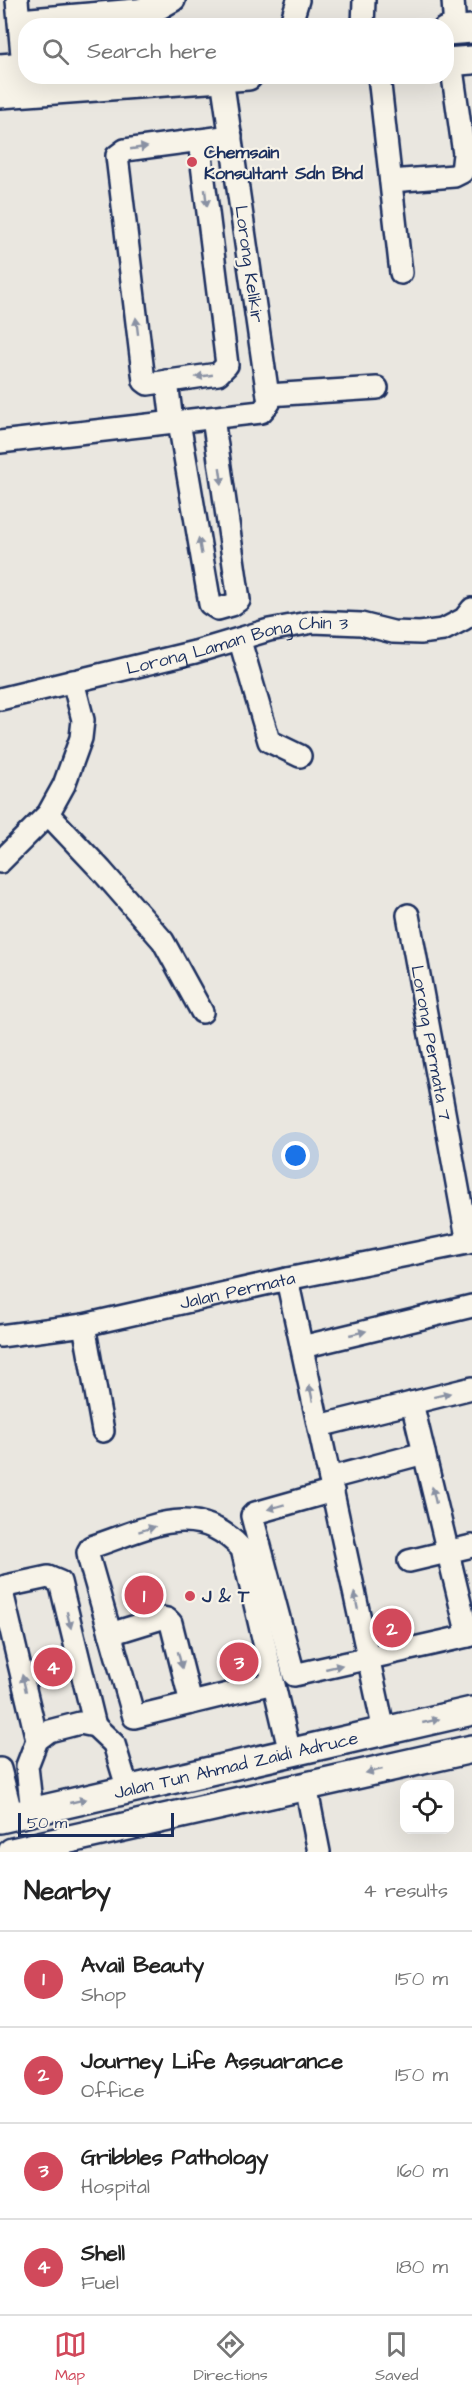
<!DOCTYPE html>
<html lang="en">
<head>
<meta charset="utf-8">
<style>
	body { margin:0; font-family:"Architects Daughter",sans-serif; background:#f6f6f6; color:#222 }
	.controls { position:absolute; right:18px; bottom:18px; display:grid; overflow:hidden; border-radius:12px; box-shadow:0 6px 24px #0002 }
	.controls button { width:54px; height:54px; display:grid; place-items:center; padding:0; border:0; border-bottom:2px solid #e0e0e0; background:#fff; color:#222; font:30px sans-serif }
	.scale { position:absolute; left:18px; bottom:15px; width:156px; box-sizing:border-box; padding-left:6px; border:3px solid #1b2f5e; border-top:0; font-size:16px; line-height:21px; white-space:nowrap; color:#1b2f5e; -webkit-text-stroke:4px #f7f3e8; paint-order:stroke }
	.you { position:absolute; left:296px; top:1156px; width:21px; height:21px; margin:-15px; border:4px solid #fff; border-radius:50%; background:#1a73e8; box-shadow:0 0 0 9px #1a73e833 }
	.badge { display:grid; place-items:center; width:39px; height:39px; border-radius:50%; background:#d1495b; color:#fff; font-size:20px; font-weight:700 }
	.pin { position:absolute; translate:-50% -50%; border:3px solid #fff; box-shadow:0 2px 6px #0006 }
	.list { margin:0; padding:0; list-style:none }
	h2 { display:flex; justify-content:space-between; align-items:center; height:78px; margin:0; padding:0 24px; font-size:26px }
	h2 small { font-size:20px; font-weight:400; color:#767676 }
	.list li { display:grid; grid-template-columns:39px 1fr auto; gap:18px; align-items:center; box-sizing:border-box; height:96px; padding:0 24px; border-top:2px solid #e0e0e0 }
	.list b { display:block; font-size:22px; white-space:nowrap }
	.list p { margin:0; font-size:20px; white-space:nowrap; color:#767676 }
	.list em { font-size:20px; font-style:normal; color:#767676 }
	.icon { flex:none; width:33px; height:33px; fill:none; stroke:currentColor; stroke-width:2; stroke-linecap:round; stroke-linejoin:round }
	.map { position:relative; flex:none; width:472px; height:1852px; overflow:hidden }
	.search { position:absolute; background:#fff; box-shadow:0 6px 24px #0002; left:18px; right:18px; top:18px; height:66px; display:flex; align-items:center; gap:15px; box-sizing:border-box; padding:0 21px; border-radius:24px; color:#767676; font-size:22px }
	.sheet { height:462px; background:#fff }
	nav { display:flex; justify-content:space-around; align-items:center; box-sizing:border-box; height:84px; border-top:2px solid #e0e0e0; background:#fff; font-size:16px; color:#767676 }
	nav a { display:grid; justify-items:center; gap:3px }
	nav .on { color:#d1495b }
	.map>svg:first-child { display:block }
</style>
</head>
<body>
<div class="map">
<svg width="472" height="1852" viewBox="0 0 472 1852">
	<rect width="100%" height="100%" fill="#eae7e0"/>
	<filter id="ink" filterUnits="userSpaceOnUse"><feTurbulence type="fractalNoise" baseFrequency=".0167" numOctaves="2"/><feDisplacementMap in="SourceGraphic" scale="12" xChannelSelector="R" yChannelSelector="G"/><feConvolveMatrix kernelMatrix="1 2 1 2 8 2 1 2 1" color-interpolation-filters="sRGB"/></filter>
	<g filter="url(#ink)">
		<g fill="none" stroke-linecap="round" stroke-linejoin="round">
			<g stroke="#1b2f5e" stroke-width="26">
				<g id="minor">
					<polyline points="17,0 23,66"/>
					<polyline points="453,0 455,30"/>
					<polyline points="19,20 160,8 174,0"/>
					<polyline points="290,26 298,0"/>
					<polyline points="363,26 364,0"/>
					<polyline points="379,76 401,273"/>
					<polyline points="199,140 227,365 218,374 148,384 144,381 117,156 125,150 231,136"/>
					<polyline points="391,181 454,176 462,172 464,154 451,62"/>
					<polyline points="167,381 172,422"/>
					<polyline points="268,395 377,388"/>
					<polyline points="179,422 210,604 218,609 232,605 239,600 213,418"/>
					<polyline points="0,442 261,412 269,403 222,78"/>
					<polyline points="240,641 269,741 300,756"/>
					<path id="s1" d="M0 699 195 652 269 630 313 622 361 624 393 632 420 633 443 630 464 619 472 609"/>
					<polyline points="48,814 101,870 163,941 202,1012"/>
					<polyline points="0,862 48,814 64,785 81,738 83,720 73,681"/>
					<path id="s2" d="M408 915 468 1243"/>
					<polyline points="287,1279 384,1731"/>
					<polyline points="84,1325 103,1431"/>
					<path id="s3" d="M0 1336 84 1325 287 1279 472 1242"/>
					<polyline points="302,1347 472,1306"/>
					<polyline points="412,1403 468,1636"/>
					<polyline points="319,1426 472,1388"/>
					<polyline points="330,1478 424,1453"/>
					<polyline points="333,1491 255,1513 252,1516 294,1675 472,1635"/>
					<polyline points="409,1561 472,1546"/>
					<polyline points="110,1634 162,1618 167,1619 171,1623 191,1703"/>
					<path d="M273 1683 134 1717 89 1559 88 1552 91 1547C147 1529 195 1498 242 1549L290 1753"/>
					<polyline points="37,1740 3,1596 6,1586 48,1577 60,1582 95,1726"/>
					<polyline points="0,1769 12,1816"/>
					<polyline points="306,1786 319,1852"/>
					<polyline points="32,1812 27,1766 37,1740 49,1731 80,1723 95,1726 114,1744 128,1790"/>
				</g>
			</g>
			<g stroke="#1b2f5e" stroke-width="32">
				<g id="major">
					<polyline points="446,31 472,29"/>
					<polyline points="446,62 472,60"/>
					<polyline points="0,68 26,66"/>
					<polyline points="0,94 248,76"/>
					<path id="s4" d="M0 1819 472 1711"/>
					<polyline points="12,1852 472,1749"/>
				</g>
			</g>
			<use href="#minor" stroke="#f7f3e8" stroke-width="21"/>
			<use href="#major" stroke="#f7f3e8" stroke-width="27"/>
		</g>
		<defs><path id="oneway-solid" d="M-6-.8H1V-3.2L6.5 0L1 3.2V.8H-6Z" transform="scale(1.5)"/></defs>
		<g fill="#8991a3">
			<use href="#oneway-solid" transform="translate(139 148) rotate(-8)"/>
			<use href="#oneway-solid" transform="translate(206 198) rotate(83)"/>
			<use href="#oneway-solid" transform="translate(137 326) rotate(-97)"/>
			<use href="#oneway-solid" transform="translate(204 376) rotate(172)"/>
			<use href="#oneway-solid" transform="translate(221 476) rotate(82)"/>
			<use href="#oneway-solid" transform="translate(200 546) rotate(-100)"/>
			<use href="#oneway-solid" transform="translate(358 1333) rotate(-13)"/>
			<use href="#oneway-solid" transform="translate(311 1393) rotate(-102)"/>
			<use href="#oneway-solid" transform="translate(442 1395) rotate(-14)"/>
			<use href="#oneway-solid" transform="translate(434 1495) rotate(-103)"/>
			<use href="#oneway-solid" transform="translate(276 1507) rotate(164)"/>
			<use href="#oneway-solid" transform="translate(147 1529) rotate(-17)"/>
			<use href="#oneway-solid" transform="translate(356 1601) rotate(-102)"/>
			<use href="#oneway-solid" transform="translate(69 1620) rotate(76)"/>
			<use href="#oneway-solid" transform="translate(180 1660) rotate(76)"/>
			<use href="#oneway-solid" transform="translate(334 1667) rotate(-13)"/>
			<use href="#oneway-solid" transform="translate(24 1683) rotate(-103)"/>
			<use href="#oneway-solid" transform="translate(431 1721) rotate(-13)"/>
			<use href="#oneway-solid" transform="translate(374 1771) rotate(167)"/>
			<use href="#oneway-solid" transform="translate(78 1801) rotate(-13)"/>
		</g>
	</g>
	<g fill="#d1495b" stroke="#f7f3e8" stroke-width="2">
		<circle cx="192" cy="162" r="6"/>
		<circle cx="190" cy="1596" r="6"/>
	</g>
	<g text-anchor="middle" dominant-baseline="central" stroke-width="4.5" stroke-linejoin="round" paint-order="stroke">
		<g font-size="18" font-weight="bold" fill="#1b2f5e" stroke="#f7f3e8" text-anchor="start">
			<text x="204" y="152">Chemsain<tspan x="204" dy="21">Konsultant Sdn Bhd</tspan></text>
			<text x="202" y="1596">J &amp; T</text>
		</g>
		<g font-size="18" fill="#1b2f5e" stroke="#f7f3e8">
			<text transform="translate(249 264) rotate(82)">Lorong Kelikir</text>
			<text stroke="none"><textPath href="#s1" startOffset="244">Lorong Laman Bong Chin 3</textPath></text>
			<text stroke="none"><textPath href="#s2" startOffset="130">Lorong Permata 7</textPath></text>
			<text stroke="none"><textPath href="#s3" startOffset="242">Jalan Permata</textPath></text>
			<text stroke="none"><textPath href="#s4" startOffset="242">Jalan Tun Ahmad Zaidi Adruce</textPath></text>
		</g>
	</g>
</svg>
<div class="controls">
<button><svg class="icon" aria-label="locate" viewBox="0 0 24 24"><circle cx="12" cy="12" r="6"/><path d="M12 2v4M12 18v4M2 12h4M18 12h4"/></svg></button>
</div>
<div class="scale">50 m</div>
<div class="you"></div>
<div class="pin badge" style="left:144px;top:1595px">1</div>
<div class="pin badge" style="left:392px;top:1628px">2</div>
<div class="pin badge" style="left:239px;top:1662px">3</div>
<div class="pin badge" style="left:53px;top:1667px">4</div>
<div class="search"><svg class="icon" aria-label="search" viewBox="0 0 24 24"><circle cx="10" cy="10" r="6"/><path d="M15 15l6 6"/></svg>Search here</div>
</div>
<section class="sheet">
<h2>Nearby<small>4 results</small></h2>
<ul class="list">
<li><span class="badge">1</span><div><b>Avail Beauty</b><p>Shop</p></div><em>150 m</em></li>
<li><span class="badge">2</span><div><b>Journey Life Assuarance</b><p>Office</p></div><em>150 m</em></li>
<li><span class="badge">3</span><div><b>Gribbles Pathology</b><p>Hospital</p></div><em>160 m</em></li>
<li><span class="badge">4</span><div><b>Shell</b><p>Fuel</p></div><em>180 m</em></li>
</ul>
</section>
<nav>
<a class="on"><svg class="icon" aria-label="map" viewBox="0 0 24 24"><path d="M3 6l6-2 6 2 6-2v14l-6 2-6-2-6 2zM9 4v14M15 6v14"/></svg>Map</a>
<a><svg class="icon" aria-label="directions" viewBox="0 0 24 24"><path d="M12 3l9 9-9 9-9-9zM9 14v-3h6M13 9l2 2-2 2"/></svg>Directions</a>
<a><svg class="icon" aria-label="saved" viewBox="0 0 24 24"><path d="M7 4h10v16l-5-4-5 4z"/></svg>Saved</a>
</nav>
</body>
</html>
